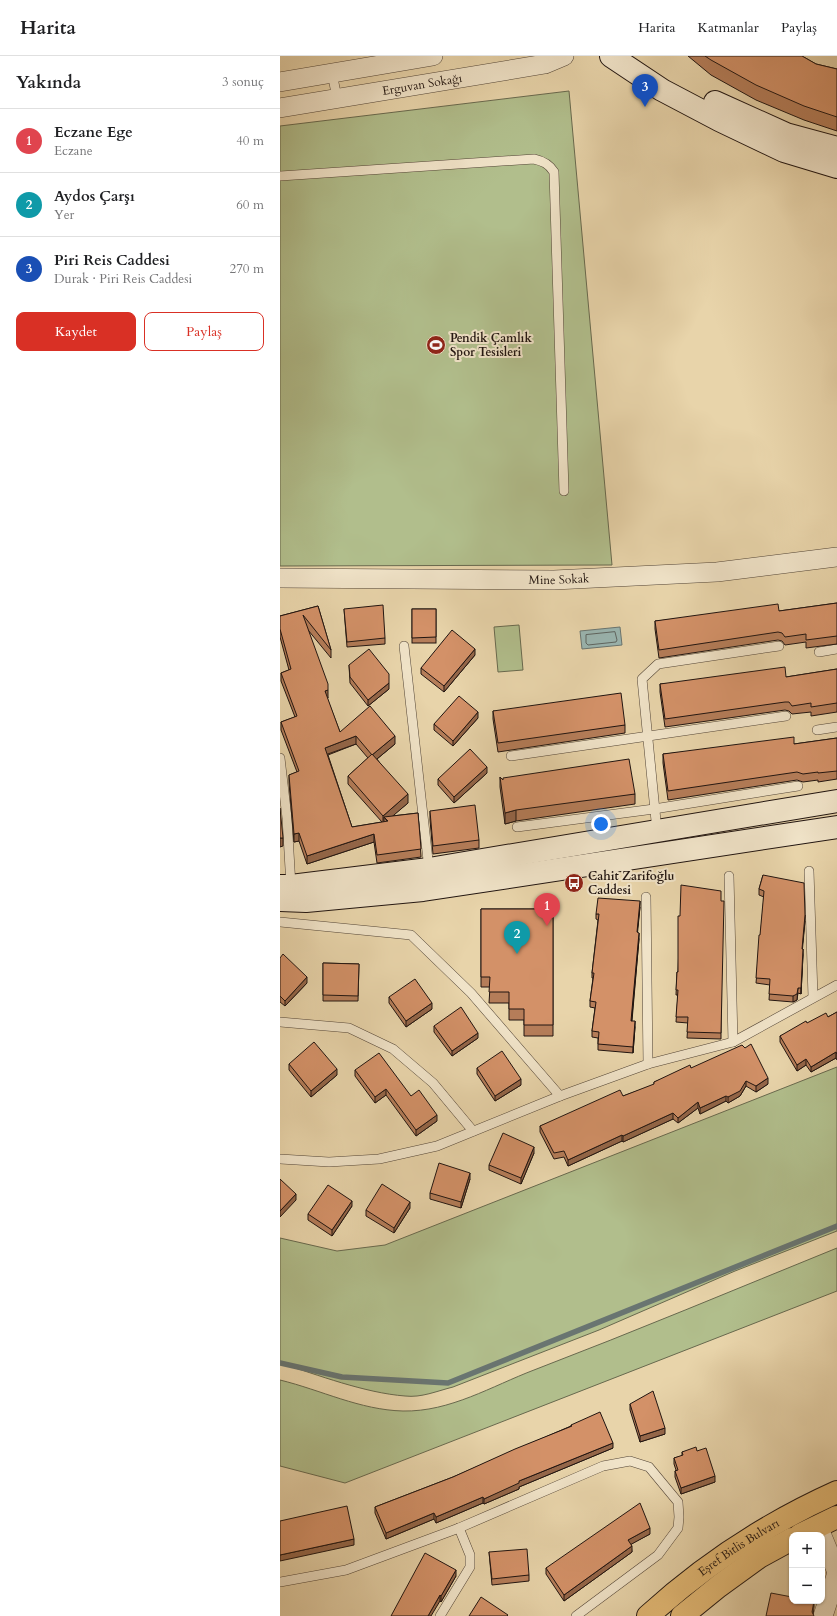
<!DOCTYPE html>
<html lang="tr">
<head>
<meta charset="utf-8">
<style>
	body { margin:0; font-family:Cardo,serif; background:#f2f2f2; color:#202124 }
	.controls { position:absolute; right:12px; bottom:12px; display:grid; overflow:hidden; border-radius:8px; box-shadow:0 1px 3px #0004 }
	.controls button { width:36px; height:36px; display:grid; place-items:center; padding:0; border:0; border-bottom:1px solid #e0e0e0; background:#fff; color:#202124; font:20px sans-serif }
	.you { position:absolute; left:321px; top:768px; width:14px; height:14px; margin:-10px; border:3px solid #fff; border-radius:50%; background:#1a73e8; box-shadow:0 0 0 6px #1a73e833 }
	.badge { display:grid; place-items:center; width:26px; height:26px; border-radius:50%; background:#d93025; color:#fff; font-size:13px; font-weight:700 }
	.pin { position:absolute; translate:-50% -33px; filter:drop-shadow(0 1px 2px #0008) }
	.pin::after { content:''; position:absolute; top:21px; width:14px; height:12px; background:inherit; clip-path:polygon(0 0,100% 0,50% 100%) }
	.list { margin:0; padding:0; list-style:none }
	h2 { display:flex; justify-content:space-between; align-items:center; height:52px; margin:0; padding:0 16px; font-size:17px }
	h2 small { font-size:13px; font-weight:400; color:#757577 }
	.list li { display:grid; grid-template-columns:26px 1fr auto; gap:12px; align-items:center; box-sizing:border-box; height:64px; padding:0 16px; border-top:1px solid #e0e0e0 }
	.list b { display:block; font-size:15px; white-space:nowrap }
	.list p { margin:0; font-size:13px; white-space:nowrap; color:#757577 }
	.list em { font-size:13px; font-style:normal; color:#757577 }
	.actions { display:flex; gap:8px; padding:12px 16px }
	.actions a { flex:1; padding:9px 0; border:1px solid #d93025; border-radius:8px; text-align:center; font-size:14px; color:#d93025 }
	.actions .main { background:#d93025; color:#fff }
	.map { position:relative; flex:none; width:557px; height:1560px; overflow:hidden }
	header { display:flex; align-items:center; gap:24px; box-sizing:border-box; height:56px; padding:0 20px; background:#fff; border-bottom:1px solid #e0e0e0 }
	header strong { font-size:19px }
	nav { display:flex; gap:22px; margin-inline-start:auto; font-size:14px }
	main { display:flex }
	aside { flex:1; background:#fff }
	.map>svg:first-child { display:block }
</style>
</head>
<body>
<header>
<strong>Harita</strong>
<nav><a>Harita</a><a>Katmanlar</a><a>Paylaş</a></nav>
</header>
<main>
<aside>
<h2>Yakında<small>3 sonuç</small></h2>
<ul class="list">
<li><span class="badge" style="background:#e0444e">1</span><div><b>Eczane Ege</b><p>Eczane</p></div><em>40 m</em></li>
<li><span class="badge" style="background:#0f9aa8">2</span><div><b>Aydos Çarşı</b><p>Yer</p></div><em>60 m</em></li>
<li><span class="badge" style="background:#1a4fb4">3</span><div><b>Piri Reis Caddesi</b><p>Durak · Piri Reis Caddesi</p></div><em>270 m</em></li>
</ul>
<div class="actions"><a class="main">Kaydet</a><a>Paylaş</a></div>
</aside>
<div class="map">
<svg width="557" height="1560" viewBox="0 0 557 1560">
	<rect width="100%" height="100%" fill="#e8d4aa"/>
	<filter id="stains"><feTurbulence type="fractalNoise" baseFrequency=".005" numOctaves="4"/><feColorMatrix values="0 0 0 0 .2 0 0 0 0 .09 0 0 0 0 .02 0 0 0 .5 -.17"/></filter>
	<radialGradient id="worn" r=".72"><stop offset=".6" stop-color="#630" stop-opacity="0"/><stop offset="1" stop-color="#630" stop-opacity=".3"/></radialGradient>
	<g fill="#b1be8c" stroke="#68694e">
		<polygon points="289,35 332,509 0,510 0,70"/>
		<polygon points="239,569 243,614 218,616 214,571"/>
		<path d="M557 1011V1175L455 1215 319 1274 173 1331C157 1335 141 1342 125 1340 85 1337 38 1319 0 1307V1182L57 1195 105 1189Z"/>
		<path d="M557 1192V1235L65 1427 0 1410V1324C41 1334 80 1354 123 1355 170 1356 212 1330 254 1314 356 1275 456 1233 557 1192Z"/>
	</g>
	<polygon fill="#9ab6b2" stroke="#697571" points="340,571 342,589 302,593 300,575"/>
	<g fill="none" stroke-linecap="round" stroke-linejoin="round">
		<polygon stroke="#5d6561" stroke-width="1" points="335,576 337,584 336,586 308,589 306,587 306,579"/>
		<polyline stroke="#697571" stroke-width="5.5" points="0,1307 62,1321 168,1327 557,1170"/>
		<g stroke="#524436" stroke-width="10">
			<g id="lane">
				<polyline points="52,17 57,42"/>
				<path d="M0 120 254 103C263 105 269 108 274 116L284 435"/>
				<polyline points="124,590 149,813"/>
				<polyline points="539,596 557,593"/>
				<polyline points="537,674 557,671"/>
				<polyline points="231,700 506,660"/>
				<polyline points="0,702 7,762 11,830"/>
				<polyline points="237,771 374,753 518,730"/>
				<polyline points="377,775 362,623 378,608 499,590"/>
				<polyline points="529,815 533,941"/>
				<polyline points="449,820 453,986"/>
				<polyline points="366,841 368,1008"/>
				<polyline points="0,866 131,879 191,937 280,1040"/>
				<polyline points="0,966 69,972 113,993 153,1027 193,1075"/>
				<polyline points="0,1103 49,1106 99,1103 157,1090 280,1040 368,1008 453,986 557,929"/>
				<polyline points="0,1526 66,1514 179,1472 323,1410 350,1405 369,1411 398,1446 399,1461 398,1472 378,1499 296,1560"/>
				<polyline points="160,1560 190,1511 190,1499 179,1472"/>
			</g>
		</g>
		<g stroke="#524436" stroke-width="20">
			<g id="street">
				<polyline points="0,26 153,0"/>
				<path id="s1" d="M0 52 265 8 284 0"/>
				<path id="s2" d="M0 522 274 524 437 516 557 501"/>
				<polyline points="542,1480 557,1516"/>
				<polyline points="543,1560 557,1517"/>
			</g>
		</g>
		<g stroke="#201410" stroke-width="24">
			<g id="secondary">
				<polyline points="331,0 382,34 439,64 504,95 557,111"/>
				<polyline points="435,46 506,78 557,92"/>
				<polyline points="0,830 11,830 149,813 557,745"/>
				<polyline points="0,844 26,845 143,834 557,771"/>
			</g>
		</g>
		<g stroke="#201410" stroke-width="24">
			<g id="primary">
				<polyline points="520,1479 557,1461"/>
				<path id="s3" d="M368 1560C424 1509 488 1467 557 1436"/>
				<polyline points="402,1560 439,1530 479,1501 512,1483"/>
			</g>
		</g>
		<use href="#lane" stroke="#f0e3c8" stroke-width="9"/>
		<use href="#street" stroke="#f0e3c8" stroke-width="19"/>
		<use href="#secondary" stroke="#f0e3c8" stroke-width="22"/>
		<use href="#primary" stroke="#e4ba75" stroke-width="22"/>
	</g>
	<g fill="#b57d59" stroke="#201410" fill-rule="evenodd">
		<polygon points="408,0 522,0 536,8 557,13 557,75 524,64 476,44 431,19"/>
		<polygon points="557,547 557,588 526,592 526,586 505,589 502,585 498,584 379,602 375,573 375,565 499,555"/>
		<path d="M38 550 51 594V602L28 574 48 642H47L60 676 115 688 97 703 128 747 112 760 138 757 141 800V801L97 807 94 786 27 808 19 785 14 786 9 727V719L17 716 1 674V666L15 661 1 625V617L9 614 0 581V560ZM76 688 88 702 68 720V728L102 766 72 771 48 699Z"/>
		<polygon points="64,553 105,582 105,588 67,591"/>
		<rect x="132" y="553" width="24" height="34"/>
		<polygon points="195,599 164,636 141,618 141,612"/>
		<polygon points="69,609 109,633 88,650 70,627"/>
		<polygon points="557,613 557,656 531,660 531,656 512,658 509,655 505,654 385,671 380,636 380,628 506,621"/>
		<polygon points="213,655 345,669 345,677 218,696 213,663"/>
		<polygon points="198,662 173,690 154,674 154,668"/>
		<polygon points="557,682 557,723 538,726 538,724 523,726 517,724 388,744 383,707 383,698 514,688"/>
		<polygon points="207,717 174,747 158,729 158,723"/>
		<polygon points="220,721 223,724 355,738 355,748 236,765 225,768 220,731"/>
		<polygon points="150,755 199,784 199,792 153,798 150,764"/>
		<polygon points="483,819 525,865 522,893 523,899 521,938 518,937 517,944 513,946 489,944 490,929 476,927 484,841 479,839 479,833"/>
		<polygon points="441,845 441,983 407,982 408,967 396,966 398,939 396,939 397,916 398,916 400,860"/>
		<polygon points="360,851 357,877 359,883 352,965 355,971 353,997 318,994 318,982 312,981 312,975 315,952 310,951 310,945 313,922 312,922 312,917 318,864 316,863 316,858"/>
		<polygon points="201,853 273,853 273,980 244,980 244,964 229,964 229,947 209,947 210,931 201,931"/>
		<polygon points="0,902 27,927 5,950 0,946"/>
		<polygon points="43,907 79,908 78,945 43,945"/>
		<polygon points="109,941 152,953 126,971 109,947"/>
		<polygon points="557,956 557,1004 556,1002 531,1016 526,1009 517,1015 500,986 500,980 548,961"/>
		<polygon points="154,970 198,982 172,1000 154,976"/>
		<polygon points="9,1008 57,1019 31,1041 9,1014"/>
		<polygon points="197,1012 241,1029 215,1045 197,1018"/>
		<polygon points="411,1012 488,1028 476,1036 466,1030 460,1040 448,1047 446,1045 420,1058 418,1052 398,1067 393,1063 343,1086 342,1085 288,1110 284,1101 274,1103 260,1076 260,1070 343,1040 374,1029 374,1026"/>
		<polygon points="75,1014 131,1040 157,1065 136,1080 106,1039 95,1047 75,1020"/>
		<polygon points="254,1097 241,1128 209,1114 209,1109"/>
		<polygon points="190,1123 181,1152 150,1143 150,1137"/>
		<polygon points="72,1150 52,1180 28,1164 28,1158"/>
		<polygon points="130,1152 114,1177 86,1160 86,1154"/>
		<polygon points="350,1348 385,1378 360,1386 350,1354"/>
		<polygon points="291,1369 333,1392 239,1431 239,1433 204,1448 203,1447 156,1467 154,1463 106,1483 95,1457 95,1451 173,1421 291,1370"/>
		<polygon points="417,1395 435,1426 401,1438 395,1421 395,1415 396,1414 394,1408 394,1402 402,1400 402,1396"/>
		<polygon points="370,1478 351,1488 352,1496 284,1545 266,1518 266,1512"/>
		<polygon points="209,1496 249,1519 249,1525 212,1529"/>
		<polygon points="176,1520 161,1546 160,1545 111,1560"/>
	</g>
	<g fill="#946649" stroke="#201410">
		<polygon points="195,593 195,599 164,636 164,630"/>
		<polygon points="109,627 109,633 88,650 88,644"/>
		<polygon points="48,634 48,642 45,643 45,635"/>
		<polygon points="198,656 198,662 173,690 173,685"/>
		<polygon points="76,680 76,688 45,699 45,692"/>
		<polygon points="115,680 115,688 92,707 92,699"/>
		<polygon points="207,711 207,717 174,747 174,741"/>
		<polygon points="128,738 128,747 107,765 104,761 104,767 103,768 103,760"/>
		<polygon points="236,754 236,765 225,768 225,757"/>
		<polygon points="19,777 19,785 14,786 14,778"/>
		<polygon points="94,778 94,786 27,808 27,800"/>
		<polygon points="0,782 3,782 3,790 0,791"/>
		<polygon points="360,845 360,851 357,882 357,876"/>
		<polygon points="525,859 525,865 522,898 522,893"/>
		<polygon points="359,877 359,883 351,971 351,965"/>
		<polygon points="523,893 523,899 521,938 521,932"/>
		<polygon points="27,921 27,927 5,950 5,945"/>
		<polygon points="518,932 517,944 513,946 513,940"/>
		<polygon points="152,947 152,953 126,971 126,965"/>
		<polygon points="355,965 355,971 353,997 353,991"/>
		<polygon points="198,977 198,982 172,1000 172,995"/>
		<polygon points="556,996 556,1002 531,1016 531,1011"/>
		<polygon points="526,1003 526,1009 517,1015 517,1009"/>
		<polygon points="57,1013 57,1019 31,1041 31,1035"/>
		<polygon points="488,1022 488,1028 476,1036 476,1030"/>
		<polygon points="241,1023 241,1029 215,1045 215,1040"/>
		<polygon points="466,1025 466,1030 460,1040 448,1047 448,1041"/>
		<polygon points="106,1033 106,1039 95,1047 95,1041"/>
		<polygon points="446,1040 446,1045 420,1058 420,1052"/>
		<polygon points="418,1046 418,1052 398,1067 398,1062"/>
		<polygon points="393,1057 393,1063 343,1086 343,1080"/>
		<polygon points="157,1059 157,1065 136,1080 136,1074"/>
		<polygon points="342,1079 342,1085 288,1110 288,1104"/>
		<polygon points="254,1091 254,1097 241,1128 241,1122"/>
		<polygon points="190,1117 190,1123 181,1152 181,1146"/>
		<polygon points="16,1138 16,1144 0,1161 0,1155"/>
		<polygon points="72,1145 72,1150 52,1180 52,1174"/>
		<polygon points="130,1146 130,1152 114,1177 114,1172"/>
		<polygon points="385,1372 385,1378 360,1386 360,1380"/>
		<polygon points="333,1387 333,1392 239,1431 239,1433 204,1448 204,1443 239,1425"/>
		<polygon points="435,1420 435,1426 401,1438 401,1432"/>
		<polygon points="203,1441 203,1447 156,1467 156,1461"/>
		<polygon points="154,1457 154,1463 106,1483 106,1477"/>
		<polygon points="370,1472 370,1478 348,1490 348,1484"/>
		<polygon points="74,1483 74,1489 0,1505 0,1499"/>
		<polygon points="352,1490 352,1496 284,1545 284,1539"/>
		<polygon points="176,1514 176,1520 161,1546 161,1540"/>
		<polygon points="160,1539 160,1545 151,1560 148,1560"/>
		<polygon points="534,1545 534,1551 533,1560 532,1556"/>
	</g>
	<g fill="#d39168" stroke="#201410">
		<polygon points="425,0 522,0 536,8 557,13 557,61 524,50 476,29 431,4"/>
		<polygon points="557,547 557,580 526,584 526,578 505,581 502,577 498,576 379,594 375,565 498,548 499,555"/>
		<polygon points="103,549 105,582 67,586 64,553"/>
		<polygon points="38,550 51,594 23,559 48,628 48,634 45,635 60,676 90,650 115,680 92,699 76,680 45,692 72,771 108,765 104,761 138,757 141,792 141,793 97,799 94,778 27,800 19,777 14,778 9,719 19,715 1,666 17,660 1,617 11,613 0,573 0,560"/>
		<polygon points="132,553 156,553 156,581 132,582"/>
		<polygon points="172,574 195,593 164,630 141,612"/>
		<polygon points="89,593 109,618 109,627 88,644 70,621 69,609"/>
		<polygon points="505,611 506,621 557,613 557,647 531,651 531,647 512,650 509,646 505,646 385,663 380,628"/>
		<polygon points="341,637 345,669 218,687 213,655"/>
		<polygon points="179,640 198,656 173,685 154,668"/>
		<polygon points="514,681 514,688 557,682 557,715 538,717 538,716 523,718 517,716 388,735 383,698"/>
		<polygon points="190,693 207,711 174,741 158,723"/>
		<polygon points="92,698 128,738 103,760 68,720"/>
		<polygon points="349,703 355,738 236,754 225,757 220,721 223,724 223,722"/>
		<polygon points="195,749 199,784 153,790 150,755"/>
		<polygon points="0,752 3,782 0,782"/>
		<polygon points="483,819 524,827 525,859 522,893 523,893 521,932 518,932 517,938 513,940 489,938 490,923 476,922 479,879 480,879 484,835 479,833"/>
		<polygon points="401,829 441,835 441,845 444,845 441,977 407,976 408,961 396,961 398,934 396,934 397,916 398,916 398,860 400,860"/>
		<polygon points="318,842 360,845 357,876 359,877 351,965 355,965 353,991 318,988 319,976 312,975 316,946 310,945 314,917 312,917 319,858 316,858"/>
		<polygon points="201,853 273,853 273,969 244,969 244,953 229,953 229,936 209,936 210,921 201,921"/>
		<polygon points="3,898 27,921 5,945 0,940 0,902"/>
		<polygon points="43,907 79,908 78,940 43,939"/>
		<polygon points="135,923 152,947 126,965 109,941"/>
		<polygon points="181,951 198,977 172,995 154,970"/>
		<polygon points="557,956 557,998 556,996 531,1011 526,1003 517,1009 500,980 526,965 527,967 546,957 548,961"/>
		<polygon points="34,986 57,1013 31,1035 9,1008"/>
		<polygon points="471,988 488,1022 476,1030 466,1025 460,1035 448,1041 446,1040 420,1052 418,1046 398,1062 393,1057 343,1080 342,1079 288,1104 284,1095 274,1097 260,1070 340,1034 343,1040 374,1028 374,1026 410,1009 411,1012 462,989 465,992"/>
		<polygon points="222,995 241,1023 215,1040 197,1012"/>
		<polygon points="99,997 131,1040 139,1034 157,1059 136,1074 106,1033 95,1041 75,1014"/>
		<polygon points="223,1077 254,1091 241,1122 209,1109"/>
		<polygon points="159,1107 190,1117 181,1146 150,1137"/>
		<polygon points="0,1123 16,1138 0,1155"/>
		<polygon points="102,1128 130,1146 114,1172 86,1154"/>
		<polygon points="48,1129 72,1145 52,1174 28,1158"/>
		<polygon points="373,1335 385,1372 360,1380 350,1348"/>
		<polygon points="320,1356 333,1387 239,1425 239,1427 204,1443 203,1441 156,1461 154,1457 106,1477 95,1451 173,1421 235,1393 292,1370 291,1369"/>
		<polygon points="416,1391 417,1395 426,1392 435,1420 401,1432 395,1415 398,1414 394,1402 403,1399 402,1396"/>
		<polygon points="360,1447 370,1472 348,1484 352,1490 284,1539 266,1512"/>
		<polygon points="67,1450 74,1483 0,1499 0,1465"/>
		<polygon points="247,1493 249,1519 212,1523 209,1496"/>
		<polygon points="145,1497 176,1514 161,1540 160,1539 148,1560 111,1560"/>
		<polygon points="491,1537 512,1541 512,1545 534,1545 532,1556 534,1560 486,1560"/>
		<polygon points="201,1541 228,1559 227,1560 189,1560"/>
	</g>
	<defs>
		<g id="stadium-disc" transform="scale(1)"><circle r="9.5" fill="#8f2418" stroke="#f0e3c8"/><path d="M0-5a6.5 5 0 1 0 0 10a6.5 5 0 1 0 0-10ZM-3.5-1.8h7v3.6h-7Z" fill="#fff"/></g>
		<g id="bus-disc" transform="scale(1)"><circle r="9.5" fill="#8f2418" stroke="#f0e3c8"/><path d="M-5-6H5V4H4V6H2V4H-2V6H-4V4H-5ZM-3.5-4V0h7V-4ZM-3.5 1.2v1.5H-2V1.2ZM2 1.2v1.5H3.5V1.2Z" fill="#fff"/></g>
	</defs>
	<g fill-rule="evenodd">
		<use href="#stadium-disc" x="156" y="289"/>
		<use href="#bus-disc" x="294" y="827"/>
	</g>
	<g text-anchor="middle" dominant-baseline="central" stroke-width="4" stroke-linejoin="round" paint-order="stroke">
		<g font-size="12" fill="#201410" stroke="#f0e3c8">
			<text stroke="none"><textPath href="#s1" startOffset="144">Erguvan Sokağı</textPath></text>
			<text stroke="none"><textPath href="#s2" startOffset="279">Mine Sokak</textPath></text>
			<text stroke="none"><textPath href="#s3" startOffset="114">Eşref Bitlis Bulvarı</textPath></text>
		</g>
		<g font-size="12" font-weight="bold" fill="#201410" stroke="#f0e3c8" text-anchor="start">
			<text x="170" y="282">Pendik Çamlık<tspan x="170" dy="14">Spor Tesisleri</tspan></text>
			<text x="308" y="820">Cahit Zarifoğlu<tspan x="308" dy="14">Caddesi</tspan></text>
		</g>
	</g>
	<rect width="100%" height="100%" filter="url(#stains)"/>
	<rect width="100%" height="100%" fill="url(#worn)"/>
</svg>
<div class="controls">
<button>+</button>
<button>−</button>
</div>
<div class="you"></div>
<div class="pin badge" style="left:267px;top:870px;background:#e0444e">1</div>
<div class="pin badge" style="left:237px;top:898px;background:#0f9aa8">2</div>
<div class="pin badge" style="left:365px;top:51px;background:#1a4fb4">3</div>
</div>
</main>
</body>
</html>
